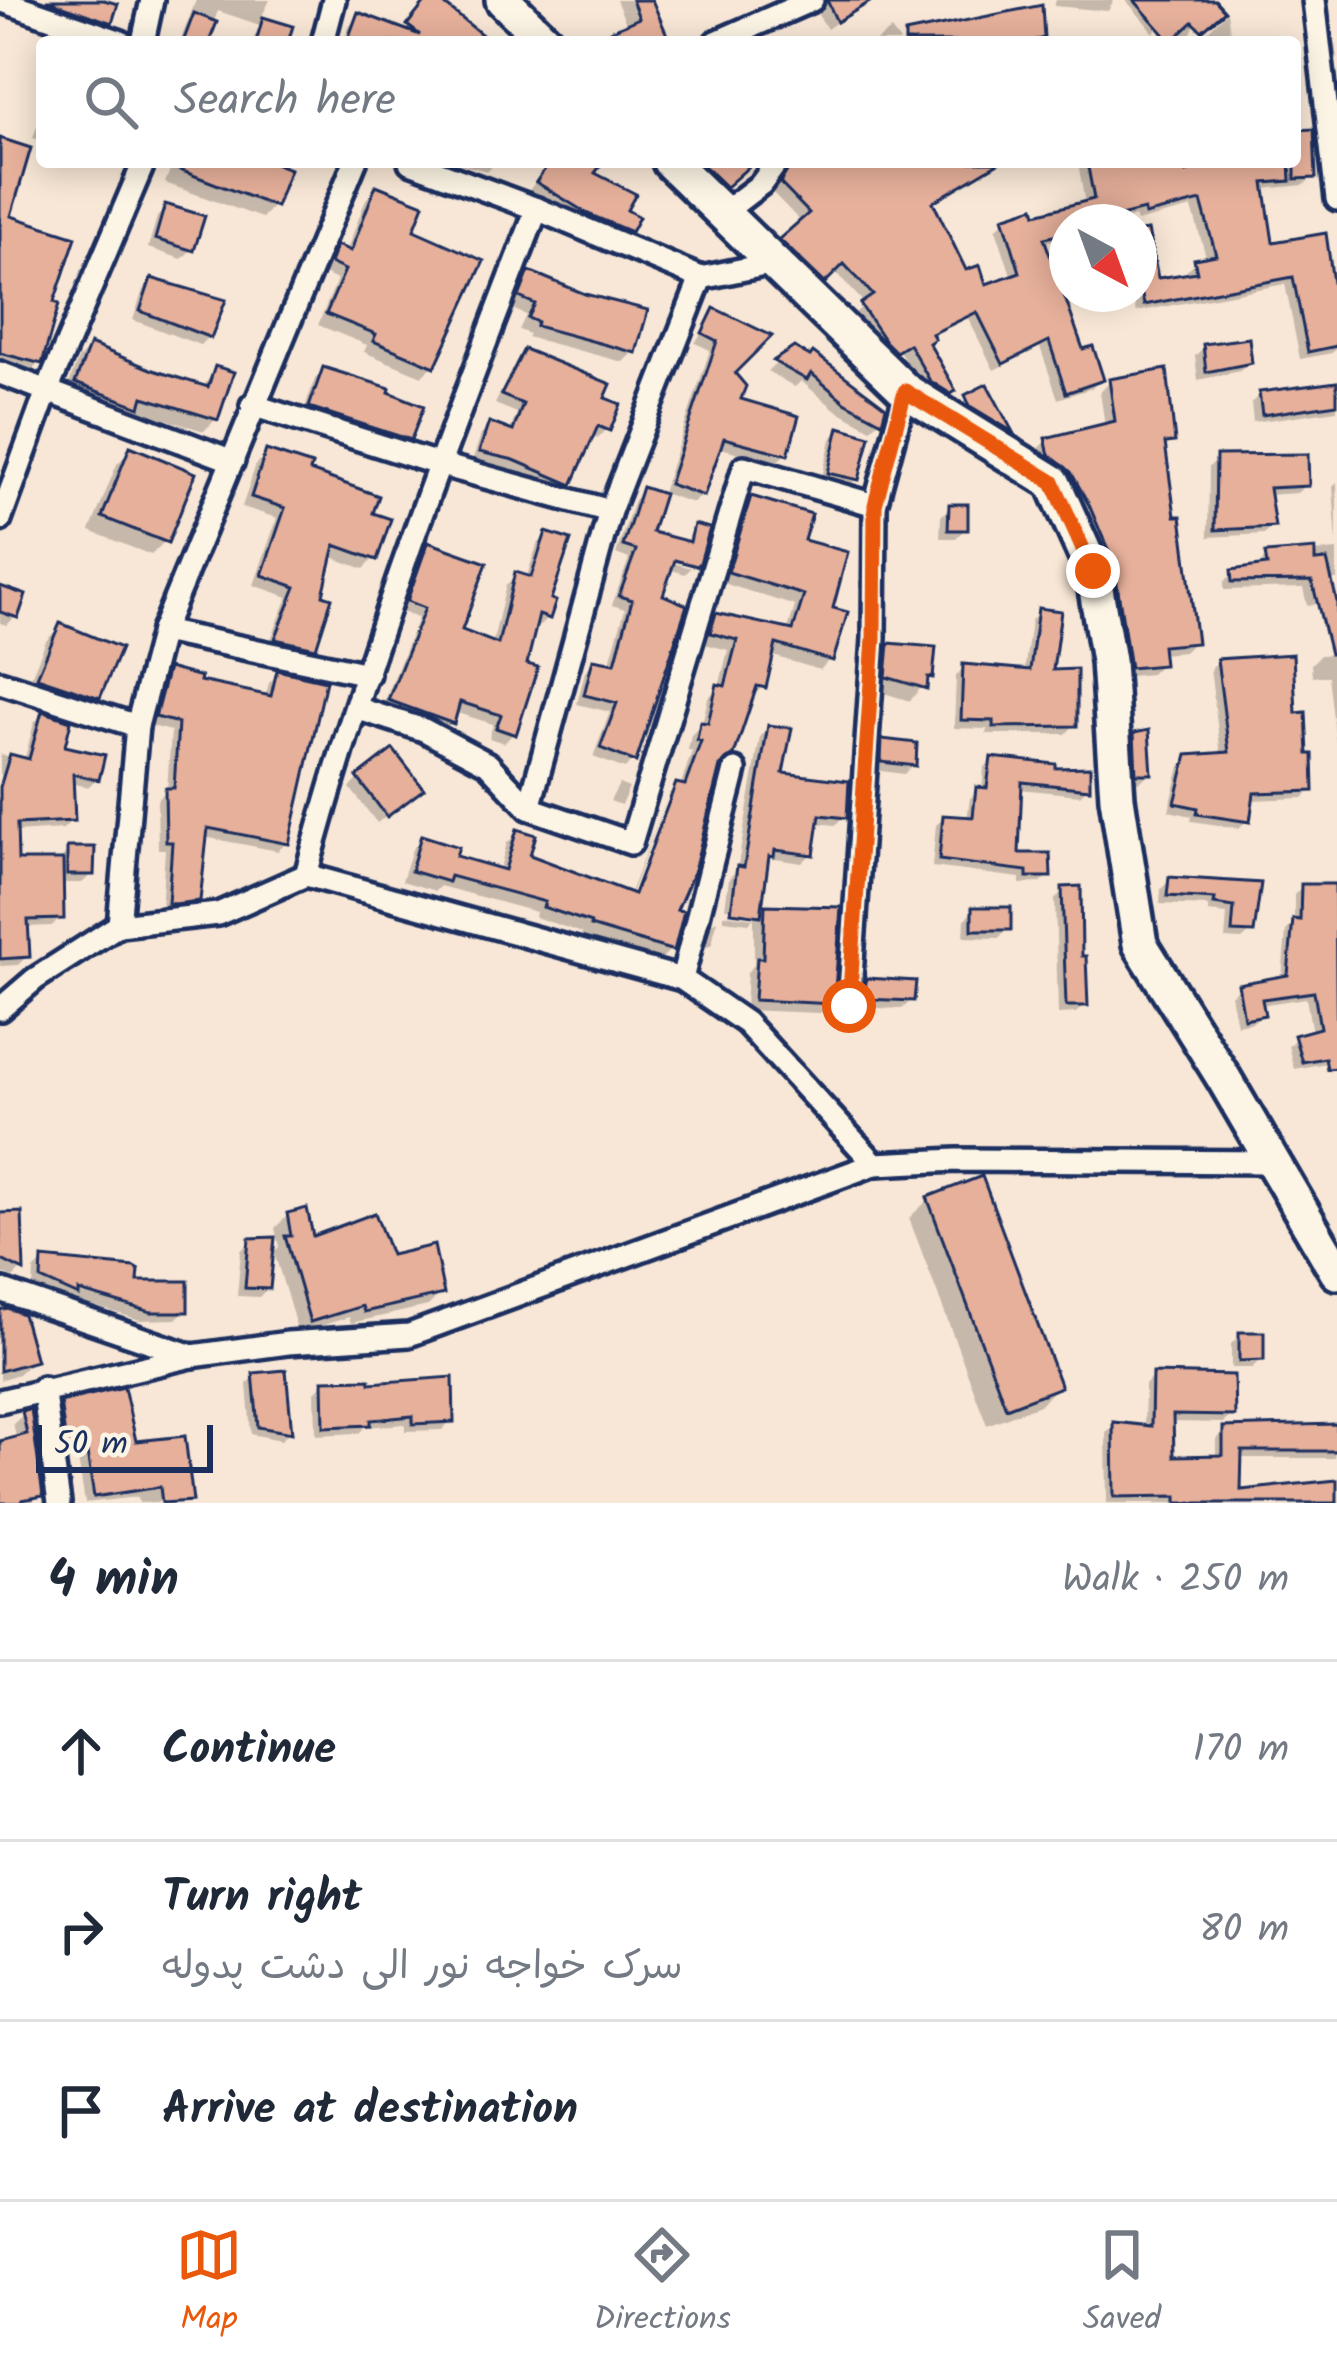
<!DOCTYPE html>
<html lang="en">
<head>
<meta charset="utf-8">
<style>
	body { margin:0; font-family:Kalam,"Playpen Sans Arabic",sans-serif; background:#f6f6f7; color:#1f2937 }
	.compass { position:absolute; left:1049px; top:204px; width:108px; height:108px; border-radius:50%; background:#fff; box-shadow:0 6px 30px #0003; rotate:139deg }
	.scale { position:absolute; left:36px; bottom:30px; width:177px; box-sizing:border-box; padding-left:12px; border:6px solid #1b2f5e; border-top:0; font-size:33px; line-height:42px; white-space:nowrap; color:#1b2f5e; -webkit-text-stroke:9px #fcf5e5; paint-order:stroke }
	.stop { position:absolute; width:36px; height:36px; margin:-27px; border:9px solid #ea580c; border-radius:50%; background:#fff }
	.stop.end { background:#ea580c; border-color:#fff; box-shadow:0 3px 12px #0008 }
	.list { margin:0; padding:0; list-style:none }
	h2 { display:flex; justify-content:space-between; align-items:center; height:156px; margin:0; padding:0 48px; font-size:51px }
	h2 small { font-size:39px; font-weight:400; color:#747a83 }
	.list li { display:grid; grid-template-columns:78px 1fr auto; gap:36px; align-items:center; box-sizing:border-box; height:180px; padding:0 48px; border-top:3px solid #e0e1e3 }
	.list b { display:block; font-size:45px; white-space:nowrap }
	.list p { margin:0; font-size:39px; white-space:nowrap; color:#747a83 }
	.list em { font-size:39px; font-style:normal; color:#747a83 }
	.icon { flex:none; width:66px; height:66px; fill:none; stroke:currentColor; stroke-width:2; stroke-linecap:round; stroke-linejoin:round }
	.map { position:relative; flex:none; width:1337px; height:1503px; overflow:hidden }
	.search { position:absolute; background:#fff; box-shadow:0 6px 30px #0003; left:36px; right:36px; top:36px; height:132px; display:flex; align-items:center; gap:30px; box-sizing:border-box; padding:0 42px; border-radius:12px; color:#747a83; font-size:45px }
	.sheet { height:696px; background:#fff }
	nav { display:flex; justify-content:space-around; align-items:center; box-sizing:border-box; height:168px; border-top:3px solid #e0e1e3; background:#fff; font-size:33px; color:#747a83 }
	nav a { display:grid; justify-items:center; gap:6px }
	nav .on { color:#ea580c }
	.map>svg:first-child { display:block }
</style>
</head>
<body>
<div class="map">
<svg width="1337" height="1503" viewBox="0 0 1337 1503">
	<rect width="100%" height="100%" fill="#f8e7d6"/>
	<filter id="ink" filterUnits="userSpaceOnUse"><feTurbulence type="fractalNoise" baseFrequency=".00833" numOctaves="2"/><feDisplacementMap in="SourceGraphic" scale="24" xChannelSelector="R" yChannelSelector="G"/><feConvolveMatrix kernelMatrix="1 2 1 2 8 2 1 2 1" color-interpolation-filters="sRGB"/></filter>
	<g filter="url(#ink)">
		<g fill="#0003">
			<polygon points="15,0 93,0 109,21 100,30"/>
			<polygon points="196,0 270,0 260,20 289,28 285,42 252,42 260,25 218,11 206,42 180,42"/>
			<polygon points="431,0 476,42 343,42 350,25 359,16 403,32"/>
			<polygon points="616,0 649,0 666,42 634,42"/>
			<polygon points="828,0 858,0 861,5 827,29 818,15"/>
			<polygon points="1056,0 1114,0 1108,11 1054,6"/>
			<polygon points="1126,0 1173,0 1154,33"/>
			<polygon points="1205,2 1187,42 1157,42 1161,39"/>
			<polygon points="1227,12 1232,42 1196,42"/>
			<polygon points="891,30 900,42 875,42"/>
			<polygon points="1334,35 1337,59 1327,58 1325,44"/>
			<polygon points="42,111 42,141 33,138"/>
			<polygon points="1295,133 1313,176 1304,185 1262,189 1271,245 1329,274 1337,273 1337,347 1332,353 1300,359 1285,284 1136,312 1132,294 1139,294 1139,267 1155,282 1188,277 1187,270 1196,262 1207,260 1192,208 1136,222 1135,217 1118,222 1067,222 1067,236 1042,243 1081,353 1101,379 1092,388 1058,399 1040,347 994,370 968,318 931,336 926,344 952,391 944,399 921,389 899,350 886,359 877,350 853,315 865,304 834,270 815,290 773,249 802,223 773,193 784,176 780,162 989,162 991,165 982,173 930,204 965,274 984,288 1012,278 996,229 1005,220 1085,204 1078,162 1295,162"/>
			<polygon points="0,141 7,218 39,363 26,376 0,369"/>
			<polygon points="173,162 262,162 274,205 262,218 165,183"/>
			<polygon points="453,162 496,162 487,171"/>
			<polygon points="549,162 599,162 591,174 623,211 628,230 616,243 526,195"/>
			<polygon points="713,162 752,162 716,194 698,177"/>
			<polygon points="376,189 410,232 433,366 422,376 364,352 367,345 318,325 337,280 322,273 328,259 338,249 346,252 366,199"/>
			<polygon points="166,208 191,250 182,259 148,248 157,217"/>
			<polygon points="530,274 634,351 623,362 527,337 529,334 519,330 526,315 510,308 519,285"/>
			<polygon points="152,281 209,336 200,345 133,320 143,290"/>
			<polygon points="715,311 737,401 785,454 776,463 717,447 702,494 693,503 662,493 710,350 695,343"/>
			<polygon points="90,347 202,388 216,369 216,419 204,431 133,409 125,417 65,395 78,359"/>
			<polygon points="1204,347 1249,362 1240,371 1198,380 1195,356"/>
			<polygon points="794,350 883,408 879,421 871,429 836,410 801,381 795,387 767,371"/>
			<polygon points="525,352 601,399 607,429 598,438 591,435 569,483 560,492 504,468 472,461 481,435 490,426 509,433 517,413 495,404 516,361"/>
			<polygon points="324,370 408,438 399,447 302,416 315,379"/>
			<polygon points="1110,382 1172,441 1163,450 1194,642 1184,652 1160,654 1161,664 1151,674 1120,677 1037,451 1047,440 1105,426 1100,392"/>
			<polygon points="1337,385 1337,410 1253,422 1251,403 1260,394"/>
			<polygon points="986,388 1009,432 1002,439 957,407"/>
			<polygon points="840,430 856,479 847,488 821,481 831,439"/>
			<polygon points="131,450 165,541 151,555 90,531 117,464"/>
			<polygon points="267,454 306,473 369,514 374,558 364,569 329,556 313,646 302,657 267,649 288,597 254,585 277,518 242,507 256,464"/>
			<polygon points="1218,458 1306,485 1297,493 1267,495 1272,526 1264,534 1208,537 1209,467"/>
			<polygon points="1337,482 1337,544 1333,486"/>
			<polygon points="643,491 648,534 684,544 695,527 697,561 661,553 660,559 691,568 685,574 669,569 659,597 633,760 625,769 593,757 610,712 577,704 585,671 594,662 609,665 625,609 612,605 629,559 616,554 634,500"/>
			<polygon points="752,500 800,542 829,610 830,659 820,670 770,655 763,686 752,697 717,768 673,913 671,949 661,959 581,937 582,933 535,917 536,912 440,886 435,891 402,881 412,849 422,839 452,858 499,871 507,843 518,833 527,856 629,895 668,794 626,907 632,909 675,794 668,794 680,787 692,751 688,750 691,735 702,724 708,698 719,687 728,650 701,643 706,627 717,616 787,632 795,606 720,582 741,510"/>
			<polygon points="950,507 965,529 956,538 940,538 941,516"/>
			<polygon points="547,535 548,617 538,627 534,625 514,733 504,743 489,738 493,724 454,712 452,722 442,732 381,710 418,618 399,611 419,555 429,546 458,632 492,645 506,585 516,576 526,579 537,545"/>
			<polygon points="1337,550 1337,580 1329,580 1323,603 1307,605 1303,588 1224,590 1224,582 1233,573 1258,569 1266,556"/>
			<polygon points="0,589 16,616 7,625 0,623"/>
			<polygon points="1039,612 1049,673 1074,725 1066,734 986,734 987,729 954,728 956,676 964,667 1024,673 1031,620"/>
			<polygon points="60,626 97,697 83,711 25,691 46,641"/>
			<polygon points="890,646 930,676 910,701 874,690 876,660"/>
			<polygon points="1337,654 1337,743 1336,743 1328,676 1312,676 1311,664 1320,655"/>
			<polygon points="1218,661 1311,790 1303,798 1250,800 1247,820 1239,828 1191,821 1192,816 1169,811 1180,766 1189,758 1221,755 1210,669"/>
			<polygon points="169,672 197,683 265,698 269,683 278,674 287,842 278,851 204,837 198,899 188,909 161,911 165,849 158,849 157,800 167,790 171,731 148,725 160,681"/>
			<polygon points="42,715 61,749 97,778 88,787 70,783 72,820 63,829 14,832 15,863 59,863 68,850 92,874 82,883 60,883 61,918 52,926 25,927 27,956 18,965 0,966 0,754 24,761 34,723"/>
			<polygon points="769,728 779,776 844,816 835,825 816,823 811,854 802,863 769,858 765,862 758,916 766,908 831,1002 820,1013 745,1010 747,972 754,965 754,912 725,908 729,878 737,870 760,737"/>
			<polygon points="1135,736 1149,773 1140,782 1128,782 1126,745"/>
			<polygon points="883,742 913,765 904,774 873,770 874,751"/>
			<polygon points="992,760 1087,788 1080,795 1019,789 1016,856 1048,876 1040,883 1020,884 1020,878 932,867 936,825 944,818 967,820 970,798 982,791 984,768"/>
			<polygon points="359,779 411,797 377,823 350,788"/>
			<polygon points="619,784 629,788 621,805 610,801"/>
			<polygon points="1170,880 1258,885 1251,932 1242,940 1225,939 1227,914 1208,912 1208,906 1160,904 1161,889"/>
			<polygon points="1302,887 1337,887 1337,1061 1294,1069 1288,1046 1296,1038 1312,1033 1306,998 1260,1005 1262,1014 1253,1022 1237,1025 1231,995 1239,987 1282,979 1286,931 1294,923 1294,895"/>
			<polygon points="1064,890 1085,1004 1076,1013 1058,1014 1055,899"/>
			<polygon points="974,910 1008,929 999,938 964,937 965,919"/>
			<polygon points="724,914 754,918 749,923 724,920"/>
			<polygon points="717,920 712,944 705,947 711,923"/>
			<polygon points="867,981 912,1000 902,1009 857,1007 858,990"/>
			<polygon points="929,1199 1058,1386 1039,1405 987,1425 909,1218"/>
			<polygon points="288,1215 311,1240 389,1259 441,1293 428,1306 351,1323 349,1317 298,1333 274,1252 279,1247 275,1228"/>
			<polygon points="0,1216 21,1270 13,1278 0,1272"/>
			<polygon points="250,1241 268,1288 259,1297 237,1296 241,1251"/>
			<polygon points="43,1261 135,1284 185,1310 176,1319 140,1320 71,1299 67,1304 33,1288 34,1270"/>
			<polygon points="0,1314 33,1360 18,1374 0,1380"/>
			<polygon points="1240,1335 1261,1359 1252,1368 1231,1368 1231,1344"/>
			<polygon points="255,1376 289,1432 281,1440 251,1434 247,1384"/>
			<polygon points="1153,1376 1232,1415 1223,1423 1170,1422 1171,1459 1216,1458 1216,1439 1224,1430 1337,1426 1334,1458 1239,1458 1238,1493 1337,1483 1335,1503 1107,1503 1106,1433 1114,1425 1144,1428 1145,1385"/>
			<polygon points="324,1383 451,1421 442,1430 405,1431 405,1424 365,1427 359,1433 316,1435 315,1392"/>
			<polygon points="62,1405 134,1445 190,1500 139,1503 138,1497 85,1503 77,1453 58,1457 53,1414"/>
			<polygon points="24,1414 40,1495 31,1503 0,1503 0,1444 17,1441 13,1424"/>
		</g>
		<g fill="#e6b09b" stroke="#1b2f5e" stroke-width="3">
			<polygon points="46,0 104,0 118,4 112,23"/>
			<polygon points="427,0 439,0 491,42 347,42 358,12 420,35 407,25"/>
			<polygon points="632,0 652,0 670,42 586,42 639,18"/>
			<polygon points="827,0 873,0 837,22"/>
			<polygon points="1134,0 1215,0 1225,11 1202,31 1193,22 1171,42"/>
			<polygon points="1042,5 1044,38 1029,42 905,42 905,33"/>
			<polygon points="194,13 217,22 209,42 183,42"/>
			<polygon points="263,17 293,26 288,42 256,42"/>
			<polygon points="1314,129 1316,178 1295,179 1295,130"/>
			<polygon points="0,138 31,148 11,216 76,237 54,302 59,304 42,364 0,353"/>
			<polygon points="159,162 271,162 290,169 276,207"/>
			<polygon points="550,162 603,162 595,173 636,194 627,210 639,217 631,232 588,214 536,182"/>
			<polygon points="700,162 754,162 726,187"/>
			<polygon points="792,162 1000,162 933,202 966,270 980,265 986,284 1020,272 1003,217 1034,207 1036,214 1094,199 1087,162 1183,162 1186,172 1219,162 1290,162 1291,181 1264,183 1273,242 1326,233 1337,311 1337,346 1308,352 1293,277 1144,305 1139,281 1139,231 1148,230 1158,278 1197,272 1194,259 1216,255 1201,201 1145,215 1144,210 1097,222 1067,222 1067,233 1044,238 1083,349 1093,346 1104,380 1066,393 1049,341 1003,364 977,312 932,334 935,339 929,343 956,391 951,394 930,381 909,344 896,352 885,341 860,304 873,295 844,264 825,283 779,239 809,213 780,183"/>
			<polygon points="376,185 424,204 414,230 484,261 435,367 373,341 376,334 326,314 345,270 330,263 337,245 351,251"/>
			<polygon points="165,204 205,216 194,251 155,239"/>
			<polygon points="529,271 585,294 648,310 636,353 536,326 537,322 528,318 535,304 519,297"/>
			<polygon points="151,278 226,300 211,338 140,311"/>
			<polygon points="714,308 772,336 735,373 746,386 741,399 799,416 788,455 724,438 704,496 669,484 717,341 702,333"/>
			<polygon points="1249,338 1252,363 1206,372 1203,344"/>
			<polygon points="90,344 153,370 208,387 215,366 234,372 218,420 143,397 140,407 75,383"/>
			<polygon points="794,347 810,356 813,352 886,407 882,422 845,402 811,373 807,380 773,361"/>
			<polygon points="524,349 611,384 605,398 621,404 610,431 598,426 572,485 514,460 479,452 489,422 513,431 523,404 501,395"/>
			<polygon points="323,367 390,388 389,392 424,406 411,440 309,407"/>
			<polygon points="1167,369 1175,442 1165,443 1175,516 1181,516 1197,643 1162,646 1164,665 1130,668 1114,564 1089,505 1071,472 1049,455 1045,438 1115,421 1109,379"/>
			<polygon points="1337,382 1337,404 1262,415 1259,392"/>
			<polygon points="987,384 1013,432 970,406 965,395"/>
			<polygon points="839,427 870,436 859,480 828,473"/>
			<polygon points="130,446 196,473 168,543 102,517"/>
			<polygon points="266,450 312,465 310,471 379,496 373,513 391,519 377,560 335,545 323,595 332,598 316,648 275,639 296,587 262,575 285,508 251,497"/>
			<polygon points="1308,454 1309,486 1269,488 1275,527 1215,530 1216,455"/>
			<polygon points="642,487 664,494 652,532 690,542 694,524 710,528 700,563 697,566 675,560 663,595 687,605 636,762 600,748 617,703 584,695 593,659 615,663 632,600 619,596 636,550 623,546"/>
			<polygon points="751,496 812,514 804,540 848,552 833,608 848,612 833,661 776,644 766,688 757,686 734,755 720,766 694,871 677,910 684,911 674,951 590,926 591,923 543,907 545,902 450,876 448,882 411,871 421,835 459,847 456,856 505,870 517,829 536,835 530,855 634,894 676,783 685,785 701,741 697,740 700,722 708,723 717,684 725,686 737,640 710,633 716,613 793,630 804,595 728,572"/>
			<polygon points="949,504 968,504 968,530 948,530"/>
			<polygon points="546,532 571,540 551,599 556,601 550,619 539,615 527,664 538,667 516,735 496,728 501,715 460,702 454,724 388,700 425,608 407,601 428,542 487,563 462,630 498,644 515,572 531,577"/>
			<polygon points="1315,549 1315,561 1327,560 1337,602 1337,653 1330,654 1312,581 1232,582 1231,570 1267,565 1265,553"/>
			<polygon points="0,586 26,595 18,618 0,612"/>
			<polygon points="1038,608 1061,611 1053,670 1077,669 1077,726 993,727 994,721 961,720 963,664 1030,670"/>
			<polygon points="60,623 121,648 100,698 37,677"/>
			<polygon points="889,643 936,647 933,678 928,677 927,689 886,677"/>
			<polygon points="1293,654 1296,713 1306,712 1308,754 1313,754 1314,791 1254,793 1250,822 1197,814 1198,808 1175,803 1187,755 1229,752 1217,659"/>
			<polygon points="168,668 201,677 200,681 271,696 277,670 326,681 289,844 208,828 200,901 174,904 168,903 172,842 166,842 165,788 174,788 178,723 155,717"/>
			<polygon points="42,711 71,721 65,746 105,755 99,780 73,774 75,821 17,824 18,860 63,860 64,919 28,920 30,957 0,959 0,787 10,754 29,759"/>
			<polygon points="768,725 792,728 783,773 849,781 847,818 820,815 814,855 775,850 774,857 769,856 761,916 731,912 737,866 744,867"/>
			<polygon points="1149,730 1152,774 1136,774 1134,733"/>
			<polygon points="882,739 917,743 916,766 881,762"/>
			<polygon points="393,749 424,789 387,817 357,777"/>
			<polygon points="991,757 1056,764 1056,768 1090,767 1090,789 1022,782 1019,853 1050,853 1051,877 1027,877 1027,871 939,860 943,815 973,817 976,787 987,788"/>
			<polygon points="67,847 95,847 94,875 67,875"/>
			<polygon points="1169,877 1261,883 1254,933 1232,932 1234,907 1214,904 1215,899 1167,896"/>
			<polygon points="1301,884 1335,884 1337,1068 1327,1069 1325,1058 1302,1062 1294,1035 1320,1028 1314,992 1262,999 1265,1015 1244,1019 1238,984 1288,975 1293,919 1300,920"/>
			<polygon points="1081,886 1082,956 1086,956 1088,1006 1066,1006 1062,887"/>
			<polygon points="765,905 841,907 834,1004 754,1000 757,958 763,958"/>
			<rect x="972" y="907" width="39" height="23"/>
			<polygon points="866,978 916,981 914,1001 865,999"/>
			<polygon points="982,1176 1061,1387 1006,1408 927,1197"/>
			<polygon points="307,1208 313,1236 375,1213 391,1255 434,1245 444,1294 364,1312 362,1306 310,1322 285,1236 291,1236 287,1213"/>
			<polygon points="22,1212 24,1271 0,1259 0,1213"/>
			<polygon points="275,1237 270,1289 245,1288 249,1238"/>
			<polygon points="42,1258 134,1267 139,1270 138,1281 188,1281 188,1312 151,1312 79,1291 79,1296 41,1279"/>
			<polygon points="7,1308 23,1314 36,1361 0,1371 0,1310"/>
			<polygon points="1239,1332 1264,1332 1264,1360 1239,1361"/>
			<polygon points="286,1370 292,1433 258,1427 253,1373"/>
			<polygon points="1152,1373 1234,1375 1235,1416 1173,1415 1174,1456 1223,1455 1223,1427 1337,1424 1337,1451 1242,1451 1241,1490 1337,1480 1337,1503 1177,1503 1177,1496 1114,1497 1113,1422 1151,1426"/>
			<polygon points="453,1377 454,1422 413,1424 413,1416 371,1420 371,1425 324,1427 323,1380 370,1379 370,1383"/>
			<polygon points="124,1387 136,1441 185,1436 193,1501 162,1503 160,1487 94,1497 86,1446 67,1450 60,1402"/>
			<polygon points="31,1409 43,1496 22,1500 22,1503 0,1503 0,1441 27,1434 22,1411"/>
		</g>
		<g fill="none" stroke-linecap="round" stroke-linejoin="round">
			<g stroke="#1b2f5e" stroke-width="30">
				<g id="minor">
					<polyline points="0,0 121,42"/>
					<polyline points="1314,0 1337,199"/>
					<polyline points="143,42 152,0"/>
					<polyline points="323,42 334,0"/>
					<polyline points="716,42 812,0"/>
					<polyline points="410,162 537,209 701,278 774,263"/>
					<polyline points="723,213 761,184 777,162"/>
					<polyline points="0,373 233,461"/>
					<polyline points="252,405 438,464 610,511"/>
					<polyline points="0,520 47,391 144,162"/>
					<polyline points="162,631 368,674"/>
					<polyline points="0,682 137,726"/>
					<polyline points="356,708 424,730 488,764 529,808 631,843 744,467 875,505"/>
					<polyline points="529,808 610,511 701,278"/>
					<path d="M306 875C367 648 452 428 537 209"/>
					<polyline points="119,925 137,726 162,631 355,162"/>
					<polyline points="682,979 735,770"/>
					<polyline points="849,1006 874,638 875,505 906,391"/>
					<polyline points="0,1009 35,979 119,925 218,914 306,875 682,979 746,1023 875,1164 957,1160 1272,1162"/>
					<polyline points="0,1290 192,1356"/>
					<polyline points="43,1388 59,1503"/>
					<polyline points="0,1401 192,1356 288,1343 409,1335 875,1164"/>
				</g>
			</g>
			<g stroke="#1b2f5e" stroke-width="42">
				<g id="secondary">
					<polyline points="503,0 546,42"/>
					<polyline points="670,162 906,391 1053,482 1093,571 1108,661 1117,798 1140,944 1223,1077 1337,1272"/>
				</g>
			</g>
			<use href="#minor" stroke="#fcf5e5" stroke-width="21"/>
			<use href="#secondary" stroke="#fcf5e5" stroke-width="33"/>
		</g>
	</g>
	<g fill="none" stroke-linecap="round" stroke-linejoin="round" filter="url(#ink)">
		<polyline stroke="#ea580c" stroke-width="15" points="849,1006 874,638 875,505 905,391 1053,482 1093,571"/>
	</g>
</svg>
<svg class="compass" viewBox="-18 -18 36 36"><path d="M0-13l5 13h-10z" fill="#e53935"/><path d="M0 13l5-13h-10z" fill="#747a83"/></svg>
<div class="scale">50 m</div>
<div class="stop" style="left:849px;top:1006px"></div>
<div class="stop end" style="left:1093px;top:571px"></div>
<div class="search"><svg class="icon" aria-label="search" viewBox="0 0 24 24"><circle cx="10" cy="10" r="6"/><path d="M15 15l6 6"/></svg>Search here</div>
</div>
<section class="sheet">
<h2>4 min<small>Walk · 250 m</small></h2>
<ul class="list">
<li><svg class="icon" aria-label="ahead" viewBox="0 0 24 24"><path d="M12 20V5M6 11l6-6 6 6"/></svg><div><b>Continue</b></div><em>170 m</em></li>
<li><svg class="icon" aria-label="right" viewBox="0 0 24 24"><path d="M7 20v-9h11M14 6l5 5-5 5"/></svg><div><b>Turn right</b><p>سرک خواجه نور الی دشت پدوله</p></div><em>80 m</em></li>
<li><svg class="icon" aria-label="arrive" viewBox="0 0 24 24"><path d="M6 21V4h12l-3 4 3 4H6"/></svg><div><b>Arrive at destination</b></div></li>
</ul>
</section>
<nav>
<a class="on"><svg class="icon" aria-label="map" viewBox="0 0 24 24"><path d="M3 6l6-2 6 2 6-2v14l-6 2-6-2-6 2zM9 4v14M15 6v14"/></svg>Map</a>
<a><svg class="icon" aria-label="directions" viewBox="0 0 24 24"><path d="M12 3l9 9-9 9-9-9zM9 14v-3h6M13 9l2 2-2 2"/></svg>Directions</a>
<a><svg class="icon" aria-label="saved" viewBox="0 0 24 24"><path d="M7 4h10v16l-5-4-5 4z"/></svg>Saved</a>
</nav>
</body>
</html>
